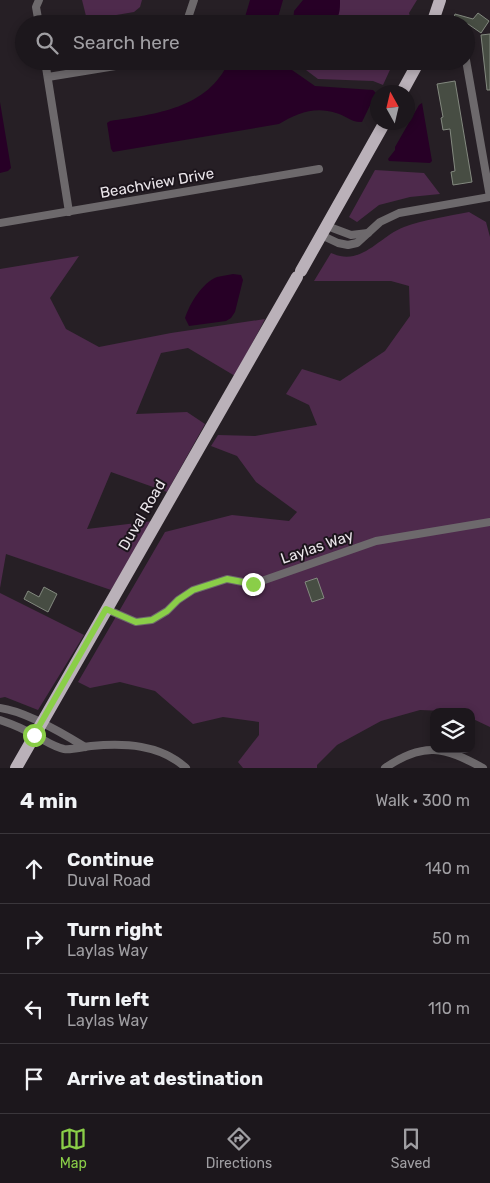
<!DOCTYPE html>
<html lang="en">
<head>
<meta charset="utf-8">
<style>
	body { margin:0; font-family:Rubik,sans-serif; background:#292429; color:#f1f3f6 }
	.controls { position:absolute; right:15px; bottom:15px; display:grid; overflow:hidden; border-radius:10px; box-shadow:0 2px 8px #0003 }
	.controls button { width:45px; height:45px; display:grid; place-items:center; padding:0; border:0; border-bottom:1px solid #3a363b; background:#1c171c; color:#f1f3f6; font:25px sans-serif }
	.compass { position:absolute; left:370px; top:85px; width:45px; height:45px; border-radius:50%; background:#1c171c; box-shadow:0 2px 8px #0003; rotate:352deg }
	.stop { position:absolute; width:15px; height:15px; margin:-11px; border:4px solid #8ace48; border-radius:50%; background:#fff }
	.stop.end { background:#8ace48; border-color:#fff; box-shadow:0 1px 5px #0008 }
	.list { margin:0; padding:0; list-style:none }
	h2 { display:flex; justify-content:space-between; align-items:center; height:65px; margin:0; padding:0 20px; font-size:21px }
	h2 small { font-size:16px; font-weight:400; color:#a09fa3 }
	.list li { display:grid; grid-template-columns:32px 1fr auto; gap:15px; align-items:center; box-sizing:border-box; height:70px; padding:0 20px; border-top:1px solid #3a363b }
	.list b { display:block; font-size:19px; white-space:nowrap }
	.list p { margin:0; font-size:16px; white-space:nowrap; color:#a09fa3 }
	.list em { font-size:16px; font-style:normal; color:#a09fa3 }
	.icon { flex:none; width:28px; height:28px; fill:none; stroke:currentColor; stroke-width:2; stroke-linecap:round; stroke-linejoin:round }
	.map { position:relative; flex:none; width:490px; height:768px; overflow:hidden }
	.search { position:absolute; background:#1c171c; box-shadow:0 2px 8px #0003; left:15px; right:15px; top:15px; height:55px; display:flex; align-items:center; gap:12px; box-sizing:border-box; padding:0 18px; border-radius:28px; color:#a09fa3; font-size:19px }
	.sheet { height:345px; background:#1c171c }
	nav { display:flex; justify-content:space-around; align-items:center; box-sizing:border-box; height:70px; border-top:1px solid #3a363b; background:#1c171c; font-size:14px; color:#a09fa3 }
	nav a { display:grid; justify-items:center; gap:2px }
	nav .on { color:#8ace48 }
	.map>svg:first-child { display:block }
</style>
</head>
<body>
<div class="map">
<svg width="490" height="768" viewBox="0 0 490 768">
	<rect width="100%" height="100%" fill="#261f25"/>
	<g fill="#4e2a4c">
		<polygon points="82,0 142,0 140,7 134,12 87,20"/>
		<polygon points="340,0 417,0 409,13 412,24 333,24 339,12"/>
		<polygon points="294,61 394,61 383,85 373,81 318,79"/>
		<polygon points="375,170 424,173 440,194 410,197 379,205 357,222 349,217"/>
		<path d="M469 212 486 222 490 237V727L471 718V712L420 710 381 721 337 745 317 765V768H243L238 762 259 735V722L223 717 193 724 155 691 120 682 90 688 78 682 165 532 232 515 289 521 297 512 256 482 237 456 211 446 218 435 255 436 317 425 309 405 286 394 302 369 340 381 385 351 410 316 409 286 391 281H314L331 253C362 267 378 237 404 227 422 220 449 216 469 212Z"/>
		<polygon points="79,256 50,298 66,329 99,347 171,333 265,319 235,376 188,348 161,353 136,414 187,412 205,424 167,492 111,472 87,529 153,521 111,590 6,554 0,588 0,269"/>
		<polygon points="0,593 84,635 38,710 5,697 0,698"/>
	</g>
	<g fill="#270026">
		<polygon points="250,0 283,0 276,24 243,24"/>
		<path d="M303 0H340C340 9 340 17 333 24H295L293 22 294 11Z"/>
		<path d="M229 61H279L315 86 373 90 376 93 362 122C352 123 345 115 336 113 315 106 297 113 279 124L113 152 111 149 107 123 110 121C155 114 208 109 229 61Z"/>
		<polygon points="0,102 11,168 8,171 0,173"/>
		<polygon points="422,103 432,161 430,163 389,161 388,159 395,150 395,147 419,105"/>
		<path d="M233 274 241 275 243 280 235 312 231 318 226 321 189 326 185 318C190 303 202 283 217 277 222 276 228 275 233 274Z"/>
	</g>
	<g fill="#474d43" stroke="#83897f">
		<polygon points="478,13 489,21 481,33 468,24 452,24 455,14 473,19"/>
		<polygon points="490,34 490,90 487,90 481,35"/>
		<polygon points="455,81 472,182 453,185 451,172 455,171 450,129 443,130 441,118 443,117 437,84"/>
		<polygon points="317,578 324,598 312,602 305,582"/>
		<polygon points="44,587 57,594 48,612 24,599 28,591 39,597"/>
	</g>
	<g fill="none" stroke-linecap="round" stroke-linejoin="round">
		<g stroke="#6d696c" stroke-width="8">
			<polyline points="39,0 36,7 39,24"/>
			<polyline points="186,24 194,0"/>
			<polyline points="45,61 69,212"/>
			<polyline points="48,77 146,61"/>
			<polyline points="0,223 319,169"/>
			<polyline points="327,226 351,235 368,233"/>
			<polyline points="321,235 338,243 348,245 357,243 380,222 399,213 490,197 466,60"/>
			<polyline points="106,609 136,622 152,620 167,611 178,600 193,590 227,579 253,584 376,541 490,522"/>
			<path d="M0 708C24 711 64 734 85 747"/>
			<path d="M0 720C12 724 24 729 36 736 44 740 54 747 64 749 72 750 82 747 91 746 124 743 160 744 186 768"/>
			<path d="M385 768C424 741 444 747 483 768"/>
		</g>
		<g stroke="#bab1b9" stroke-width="12">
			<polyline points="432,24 440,0"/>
			<polyline points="402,92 419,61"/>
			<polyline points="301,271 385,122"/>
			<polyline points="16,768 297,277"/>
		</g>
	</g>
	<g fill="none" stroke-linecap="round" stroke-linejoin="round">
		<polyline stroke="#8ace48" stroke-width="6" points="34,735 106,609 136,622 152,620 167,611 178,600 193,590 227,579 253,584"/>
	</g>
	<g text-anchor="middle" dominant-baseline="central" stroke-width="4" stroke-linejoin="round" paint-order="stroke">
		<g font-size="15" fill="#ebe6eb" stroke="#1c151c">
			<text transform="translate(157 183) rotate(-10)">Beachview Drive</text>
			<text transform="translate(142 515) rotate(-60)">Duval Road</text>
			<text transform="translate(317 547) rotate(-19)">Laylas Way</text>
		</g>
	</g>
</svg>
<div class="controls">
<button><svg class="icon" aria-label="layers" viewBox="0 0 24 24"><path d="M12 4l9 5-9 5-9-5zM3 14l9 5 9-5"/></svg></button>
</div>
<svg class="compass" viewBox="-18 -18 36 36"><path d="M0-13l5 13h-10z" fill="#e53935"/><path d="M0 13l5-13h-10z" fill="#a09fa3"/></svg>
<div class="stop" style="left:34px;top:735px"></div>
<div class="stop end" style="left:253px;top:584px"></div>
<div class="search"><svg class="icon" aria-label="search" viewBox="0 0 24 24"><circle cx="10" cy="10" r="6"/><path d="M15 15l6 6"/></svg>Search here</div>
</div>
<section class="sheet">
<h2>4 min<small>Walk · 300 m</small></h2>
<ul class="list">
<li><svg class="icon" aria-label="ahead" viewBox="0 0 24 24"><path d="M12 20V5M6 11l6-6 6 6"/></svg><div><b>Continue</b><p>Duval Road</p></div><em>140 m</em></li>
<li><svg class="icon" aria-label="right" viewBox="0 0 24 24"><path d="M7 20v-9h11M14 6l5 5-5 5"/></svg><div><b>Turn right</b><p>Laylas Way</p></div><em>50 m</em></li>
<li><svg class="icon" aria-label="left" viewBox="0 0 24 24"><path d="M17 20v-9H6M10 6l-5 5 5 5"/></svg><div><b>Turn left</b><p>Laylas Way</p></div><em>110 m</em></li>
<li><svg class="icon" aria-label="arrive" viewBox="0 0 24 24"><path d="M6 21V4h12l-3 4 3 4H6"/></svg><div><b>Arrive at destination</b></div></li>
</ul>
</section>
<nav>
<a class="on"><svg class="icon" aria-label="map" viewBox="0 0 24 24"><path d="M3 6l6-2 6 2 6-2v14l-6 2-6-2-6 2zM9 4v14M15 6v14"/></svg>Map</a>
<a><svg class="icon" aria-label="directions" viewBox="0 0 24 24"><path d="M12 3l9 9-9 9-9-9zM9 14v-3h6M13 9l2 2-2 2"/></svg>Directions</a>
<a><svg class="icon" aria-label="saved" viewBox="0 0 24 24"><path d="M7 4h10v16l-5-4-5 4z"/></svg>Saved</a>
</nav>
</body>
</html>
